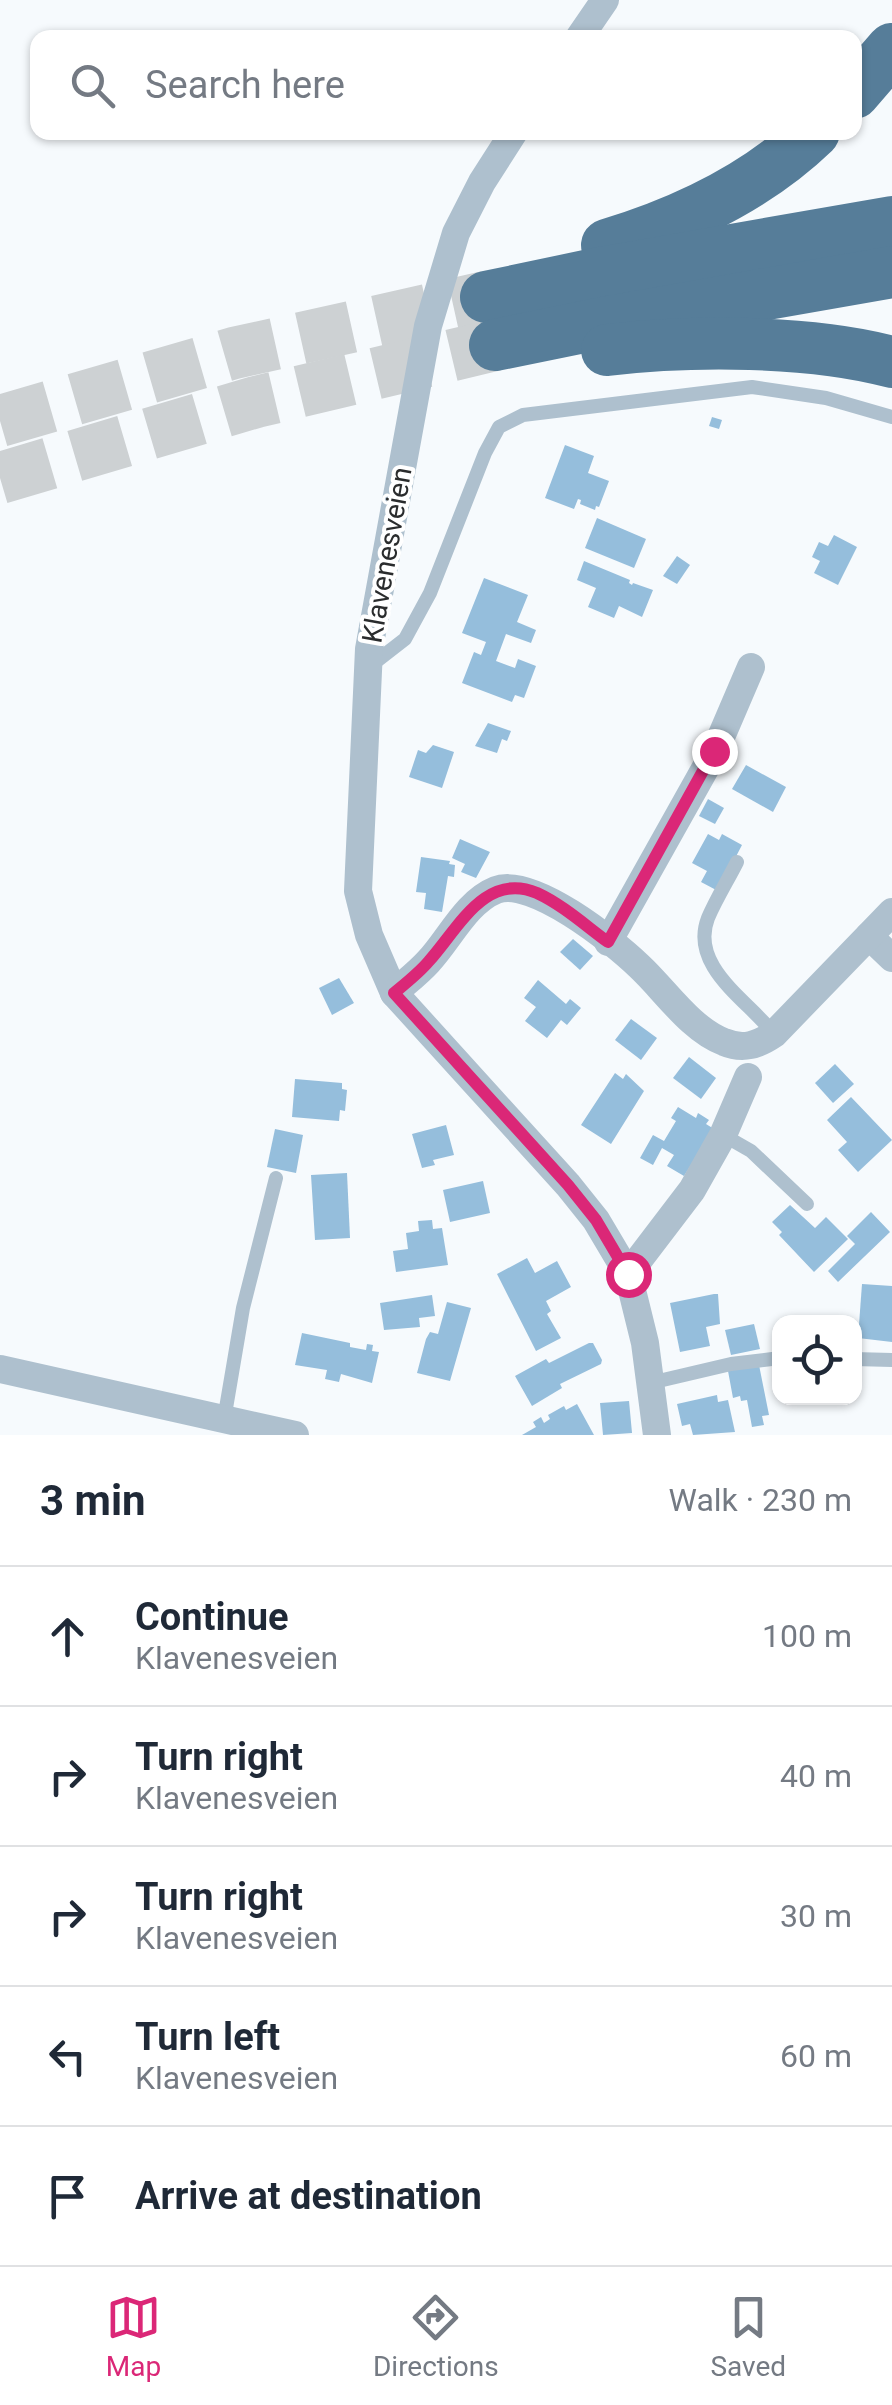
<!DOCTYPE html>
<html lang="en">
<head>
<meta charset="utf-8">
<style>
	body { margin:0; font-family:Roboto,sans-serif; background:#f6f6f7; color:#1f2937 }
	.controls { position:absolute; right:30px; bottom:30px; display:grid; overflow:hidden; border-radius:20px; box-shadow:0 2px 8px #0004 }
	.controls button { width:90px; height:90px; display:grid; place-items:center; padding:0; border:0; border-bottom:2px solid #e0e1e3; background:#fff; color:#1f2937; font:50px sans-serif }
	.stop { position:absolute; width:30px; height:30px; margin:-22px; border:8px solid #db2777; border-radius:50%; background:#fff }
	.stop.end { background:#db2777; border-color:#fff; box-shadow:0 2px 10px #0008 }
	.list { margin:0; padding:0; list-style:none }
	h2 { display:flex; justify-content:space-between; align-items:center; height:130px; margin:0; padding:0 40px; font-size:42px }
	h2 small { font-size:32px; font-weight:400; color:#747a83 }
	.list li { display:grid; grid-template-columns:65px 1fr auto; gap:30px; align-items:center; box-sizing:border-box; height:140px; padding:0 40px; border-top:2px solid #e0e1e3 }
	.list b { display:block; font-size:38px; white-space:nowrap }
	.list p { margin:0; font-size:32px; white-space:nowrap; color:#747a83 }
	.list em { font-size:32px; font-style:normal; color:#747a83 }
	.icon { flex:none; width:55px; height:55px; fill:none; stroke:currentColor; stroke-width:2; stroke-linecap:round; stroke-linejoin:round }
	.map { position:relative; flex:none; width:892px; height:1435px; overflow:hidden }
	.search { position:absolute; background:#fff; box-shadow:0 2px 8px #0004; left:30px; right:30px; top:30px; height:110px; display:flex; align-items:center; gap:25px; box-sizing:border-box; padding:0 35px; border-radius:20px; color:#747a83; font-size:38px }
	.sheet { height:830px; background:#fff }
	nav { display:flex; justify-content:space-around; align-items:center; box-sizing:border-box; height:140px; border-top:2px solid #e0e1e3; background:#fff; font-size:28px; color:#747a83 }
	nav a { display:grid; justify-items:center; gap:5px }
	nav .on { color:#db2777 }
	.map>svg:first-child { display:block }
</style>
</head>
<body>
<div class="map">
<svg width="892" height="1435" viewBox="0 0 892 1435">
	<rect width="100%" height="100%" fill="#f6fafd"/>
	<g fill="#95bedc">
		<polygon points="712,417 722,420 719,429 709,426"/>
		<polygon points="565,445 594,456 588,473 609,481 599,507 596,506 595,510 580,504 581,500 578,499 574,509 545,498"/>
		<polygon points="597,518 646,539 634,568 585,548"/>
		<polygon points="834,535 857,547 838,585 814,573 820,561 812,557 819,542 828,546"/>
		<polygon points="677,556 690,565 677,584 663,576"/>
		<polygon points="584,561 630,580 629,583 632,585 633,583 653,590 642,617 619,606 614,618 588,607 596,588 577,580"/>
		<polygon points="484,578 528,595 517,622 536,630 531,643 506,634 496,661 515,668 518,659 536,666 524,698 515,695 512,702 462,683 474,652 481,655 486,642 462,633"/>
		<polygon points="488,723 511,731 507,741 502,739 497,753 475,746"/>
		<polygon points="433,745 454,752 442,788 409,777 418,750 426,753"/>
		<polygon points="746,765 786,787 773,812 732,789"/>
		<polygon points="708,799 724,808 715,824 699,816"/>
		<polygon points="708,834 719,840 722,834 742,845 718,891 701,882 707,871 692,863"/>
		<polygon points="460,839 490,852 476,878 461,872 465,864 452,858"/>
		<polygon points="421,857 450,861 449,864 455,865 454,877 448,876 442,912 424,909 426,893 416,892"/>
		<polygon points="573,939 593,956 580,970 560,952"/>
		<polygon points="339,978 354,1003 332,1015 319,988"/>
		<polygon points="538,980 566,1004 570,999 581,1008 567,1025 561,1020 547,1038 525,1021 536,1007 524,998"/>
		<polygon points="631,1019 657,1038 641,1060 615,1040"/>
		<polygon points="689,1057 716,1078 701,1099 673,1078"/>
		<polygon points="835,1064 854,1084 833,1103 815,1083"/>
		<polygon points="615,1073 623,1079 626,1074 644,1091 611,1144 581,1125"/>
		<polygon points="295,1079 342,1083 342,1089 347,1090 345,1111 340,1110 339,1121 292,1117"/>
		<polygon points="851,1097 892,1140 858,1172 838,1150 847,1142 827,1120"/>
		<polygon points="678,1107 696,1118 698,1113 709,1120 706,1124 714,1129 684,1176 667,1166 674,1155 662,1148 653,1165 640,1158 653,1135 664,1141 676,1121 671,1118"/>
		<polygon points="446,1125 454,1155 433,1160 435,1165 422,1168 412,1134"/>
		<polygon points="275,1129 303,1135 296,1173 267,1167"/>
		<polygon points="347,1173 350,1238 315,1240 311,1175"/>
		<polygon points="483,1181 490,1213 450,1222 443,1190"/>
		<polygon points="790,1205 815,1228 826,1217 848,1239 814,1272 779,1235 782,1232 772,1222"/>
		<polygon points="871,1212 890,1232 838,1282 828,1271 855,1244 847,1236"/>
		<polygon points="432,1220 433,1229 442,1228 448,1265 396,1272 393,1251 408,1249 406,1233 419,1231 418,1221"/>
		<polygon points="527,1258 535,1273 557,1261 571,1287 546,1301 551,1311 547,1314 561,1338 536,1351 497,1274"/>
		<polygon points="862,1284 892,1286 892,1342 858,1338"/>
		<polygon points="714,1294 718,1294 720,1324 706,1327 710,1346 680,1352 670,1303"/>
		<polygon points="432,1295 435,1316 419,1318 420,1327 384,1330 380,1303"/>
		<polygon points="447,1302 471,1308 450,1381 417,1373 426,1339 430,1332 438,1334"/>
		<polygon points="754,1324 760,1349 731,1355 725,1330"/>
		<polygon points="302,1333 350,1343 350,1347 366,1350 367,1344 373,1345 372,1351 379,1352 372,1383 341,1374 339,1382 325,1379 327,1370 295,1365"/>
		<polygon points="589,1343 593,1343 602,1360 601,1364 560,1384 562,1388 532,1406 515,1376 546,1359 549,1363"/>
		<polygon points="759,1365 769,1415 762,1416 764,1425 752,1427 747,1400 741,1401 740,1396 733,1398 728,1371"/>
		<polygon points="717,1395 718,1402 728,1400 735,1432 693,1435 690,1424 682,1426 677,1404"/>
		<polygon points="629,1401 632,1433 603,1435 600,1403"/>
		<polygon points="577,1404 594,1435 522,1435 536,1427 533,1422 541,1417 544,1423 550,1419 548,1415 564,1406 566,1410"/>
	</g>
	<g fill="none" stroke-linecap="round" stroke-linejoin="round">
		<g stroke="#cdd1d3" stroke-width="52" stroke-dasharray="52 26" stroke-linecap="butt">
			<polyline points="0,421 234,353 486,297"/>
			<polyline points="0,478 256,402 495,345"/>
		</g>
		<g stroke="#aec0ce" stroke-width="14">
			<polyline points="369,667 405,639 430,593 485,453 499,427 523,415 752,387 826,398 892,417"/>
			<path d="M737 862C728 880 716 899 708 918 689 967 749 1001 774 1034"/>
			<polyline points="723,1135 751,1151 807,1204"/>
			<polyline points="854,1359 892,1360"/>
			<polyline points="650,1383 731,1364 780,1358"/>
			<polyline points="224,1420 243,1308 276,1178"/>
		</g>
		<g stroke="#aec0ce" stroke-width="28">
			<polyline points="579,38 605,0"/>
			<polyline points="514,132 482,182 456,233 428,326 369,649 358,891 369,935 394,993 568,1185 596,1220 628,1274 645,1343 657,1435"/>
			<polyline points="869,936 892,958"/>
			<polyline points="608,942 715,751 751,667"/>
			<path d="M394 993C405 983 418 973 428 962 449 940 466 902 496 890 532 876 613 941 639 966 665 990 690 1029 724 1042 743 1050 758 1045 774 1034L892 912"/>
			<polyline points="628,1274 692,1190 723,1135 748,1077"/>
			<polyline points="0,1369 295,1435"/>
		</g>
		<g stroke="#567d99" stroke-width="52">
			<polyline points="854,93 892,49"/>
			<path d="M607 245C683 222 756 188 814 132"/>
			<polyline points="486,297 600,273 892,222"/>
			<polyline points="495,345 613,321 892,272"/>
			<path d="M607 350C691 340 810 340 892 362"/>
		</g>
	</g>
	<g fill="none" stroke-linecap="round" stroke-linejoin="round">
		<path stroke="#db2777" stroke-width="12" d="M628 1274 596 1220 568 1185 394 993C406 983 419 973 429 961 458 929 485 871 537 893 563 905 586 926 608 942L714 751"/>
	</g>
	<g text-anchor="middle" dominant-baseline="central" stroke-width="8" stroke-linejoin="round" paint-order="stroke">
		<g font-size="28" fill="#2a2c2d" stroke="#fff">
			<text transform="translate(387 555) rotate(-80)">Klavenesveien</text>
		</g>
	</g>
</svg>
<div class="controls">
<button><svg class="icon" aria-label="locate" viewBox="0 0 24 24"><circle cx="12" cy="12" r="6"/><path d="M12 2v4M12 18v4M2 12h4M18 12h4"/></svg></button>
</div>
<div class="stop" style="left:628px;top:1274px"></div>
<div class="stop end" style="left:714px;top:751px"></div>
<div class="search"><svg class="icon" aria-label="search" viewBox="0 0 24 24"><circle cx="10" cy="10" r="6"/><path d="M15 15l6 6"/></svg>Search here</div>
</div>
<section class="sheet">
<h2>3 min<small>Walk · 230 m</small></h2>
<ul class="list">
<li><svg class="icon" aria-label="ahead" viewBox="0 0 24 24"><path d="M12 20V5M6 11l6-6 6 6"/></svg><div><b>Continue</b><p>Klavenesveien</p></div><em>100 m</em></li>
<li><svg class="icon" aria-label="right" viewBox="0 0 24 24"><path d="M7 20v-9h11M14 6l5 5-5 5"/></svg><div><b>Turn right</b><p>Klavenesveien</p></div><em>40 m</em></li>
<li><svg class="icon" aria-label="right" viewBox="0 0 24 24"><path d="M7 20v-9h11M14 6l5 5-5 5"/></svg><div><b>Turn right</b><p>Klavenesveien</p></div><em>30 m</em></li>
<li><svg class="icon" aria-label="left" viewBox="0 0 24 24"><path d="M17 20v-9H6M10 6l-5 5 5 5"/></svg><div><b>Turn left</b><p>Klavenesveien</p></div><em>60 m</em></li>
<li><svg class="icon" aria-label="arrive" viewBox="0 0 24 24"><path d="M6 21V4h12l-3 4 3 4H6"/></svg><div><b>Arrive at destination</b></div></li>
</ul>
</section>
<nav>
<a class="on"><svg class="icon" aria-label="map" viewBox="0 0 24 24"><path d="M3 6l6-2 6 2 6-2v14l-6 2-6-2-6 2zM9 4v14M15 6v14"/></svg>Map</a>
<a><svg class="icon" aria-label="directions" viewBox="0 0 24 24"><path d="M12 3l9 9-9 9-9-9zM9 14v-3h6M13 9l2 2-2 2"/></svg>Directions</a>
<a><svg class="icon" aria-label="saved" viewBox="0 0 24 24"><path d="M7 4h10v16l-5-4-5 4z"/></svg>Saved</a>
</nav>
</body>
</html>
